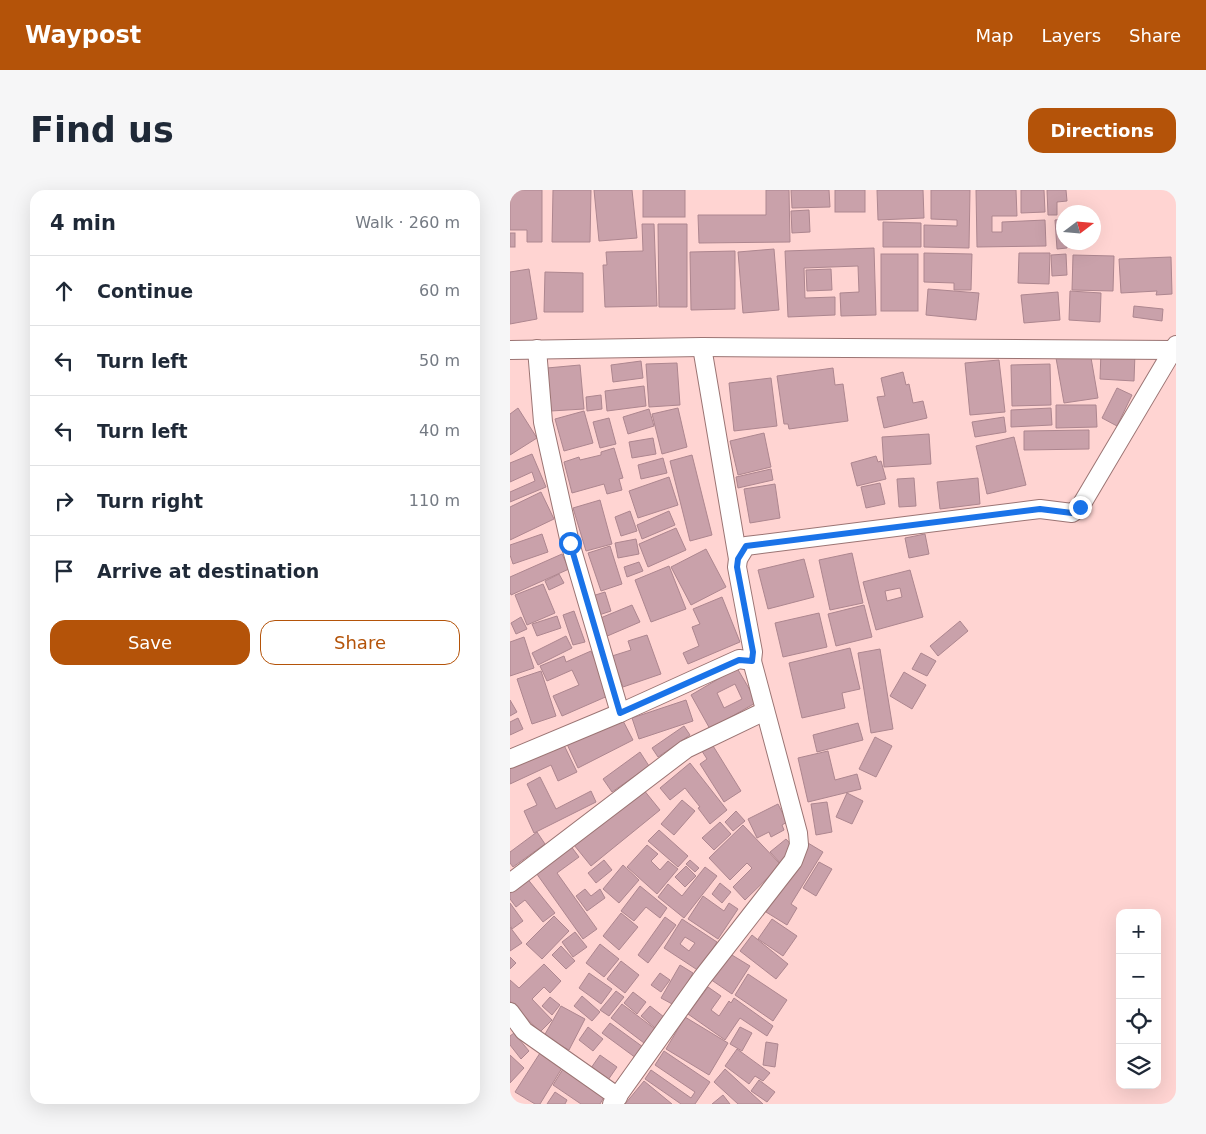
<!DOCTYPE html>
<html lang="en">
<head>
<meta charset="utf-8">
<style>
	body { margin:0; font-family:"DejaVu Sans",sans-serif; background:#f6f6f7; color:#1f2937 }
	.controls { position:absolute; right:15px; bottom:15px; display:grid; overflow:hidden; border-radius:10px; box-shadow:0 5px 20px #0002 }
	.controls button { width:45px; height:45px; display:grid; place-items:center; padding:0; border:0; border-bottom:1px solid #e0e1e3; background:#fff; color:#1f2937; font:25px sans-serif }
	.compass { position:absolute; left:546px; top:15px; width:45px; height:45px; border-radius:50%; background:#fff; box-shadow:0 5px 20px #0002; rotate:74deg }
	.stop { position:absolute; width:15px; height:15px; margin:-11px; border:4px solid #1a73e8; border-radius:50%; background:#fff }
	.stop.end { background:#1a73e8; border-color:#fff; box-shadow:0 1px 5px #0008 }
	.list { margin:0; padding:0; list-style:none }
	h2 { display:flex; justify-content:space-between; align-items:center; height:65px; margin:0; padding:0 20px; font-size:21px }
	h2 small { font-size:16px; font-weight:400; color:#747a83 }
	.list li { display:grid; grid-template-columns:32px 1fr auto; gap:15px; align-items:center; box-sizing:border-box; height:70px; padding:0 20px; border-top:1px solid #e0e1e3 }
	.list b { display:block; font-size:19px; white-space:nowrap }
	.list em { font-size:16px; font-style:normal; color:#747a83 }
	.actions { display:flex; gap:10px; padding:15px 20px }
	.actions a { flex:1; padding:11px 0; border:1px solid #b45309; border-radius:15px; text-align:center; font-size:18px; color:#b45309 }
	.actions .main { background:#b45309; color:#fff }
	.icon { flex:none; width:28px; height:28px; fill:none; stroke:currentColor; stroke-width:2; stroke-linecap:round; stroke-linejoin:round }
	.map { position:relative; flex:none; width:666px; height:914px; overflow:hidden; border-radius:15px }
	header { display:flex; align-items:center; gap:30px; box-sizing:border-box; height:70px; padding:0 25px; background:#b45309; color:#fff }
	header strong { font-size:24px }
	nav { display:flex; gap:28px; margin-inline-start:auto; font-size:18px }
	.intro { display:flex; align-items:center; justify-content:space-between; box-sizing:border-box; height:120px; padding:0 30px }
	h1 { margin:0; font-size:35px }
	.button { padding:12px 22px; border-radius:15px; background:#b45309; color:#fff; font-size:18px; font-weight:700 }
	main { display:flex; gap:30px; padding:0 30px }
	aside { flex:1; background:#fff; border-radius:15px; box-shadow:0 5px 20px #0002 }
	.map>svg:first-child { display:block }
</style>
</head>
<body>
<header>
<strong>Waypost</strong>
<nav><a>Map</a><a>Layers</a><a>Share</a></nav>
</header>
<div class="intro"><h1>Find us</h1><a class="button">Directions</a></div>
<main>
<aside>
<h2>4 min<small>Walk · 260 m</small></h2>
<ul class="list">
<li><svg class="icon" aria-label="ahead" viewBox="0 0 24 24"><path d="M12 20V5M6 11l6-6 6 6"/></svg><div><b>Continue</b></div><em>60 m</em></li>
<li><svg class="icon" aria-label="left" viewBox="0 0 24 24"><path d="M17 20v-9H6M10 6l-5 5 5 5"/></svg><div><b>Turn left</b></div><em>50 m</em></li>
<li><svg class="icon" aria-label="left" viewBox="0 0 24 24"><path d="M17 20v-9H6M10 6l-5 5 5 5"/></svg><div><b>Turn left</b></div><em>40 m</em></li>
<li><svg class="icon" aria-label="right" viewBox="0 0 24 24"><path d="M7 20v-9h11M14 6l5 5-5 5"/></svg><div><b>Turn right</b></div><em>110 m</em></li>
<li><svg class="icon" aria-label="arrive" viewBox="0 0 24 24"><path d="M6 21V4h12l-3 4 3 4H6"/></svg><div><b>Arrive at destination</b></div></li>
</ul>
<div class="actions"><a class="main">Save</a><a>Share</a></div>
</aside>
<div class="map">
<svg width="666" height="914" viewBox="0 0 666 914">
	<rect width="100%" height="100%" fill="#ffd4d2"/>
	<g fill="#c9a1aa" stroke="#ad868f" fill-rule="evenodd">
		<polygon points="0,0 32,0 32,52 17,52 17,40 0,40"/>
		<polygon points="43,0 81,0 80,52 42,52"/>
		<polygon points="84,0 122,0 127,48 89,51"/>
		<rect x="133" y="0" width="42" height="27"/>
		<polygon points="256,0 279,0 280,52 189,53 188,25 256,25"/>
		<polygon points="281,0 319,0 320,17 282,18"/>
		<rect x="325" y="0" width="30" height="22"/>
		<polygon points="367,0 413,0 414,28 368,30"/>
		<polygon points="421,0 460,0 459,58 414,57 414,35 447,36 447,30 421,29"/>
		<polygon points="466,0 506,0 507,26 482,26 482,42 492,42 492,32 535,30 536,56 467,57"/>
		<polygon points="511,0 534,0 535,22 511,23"/>
		<polygon points="537,0 556,0 557,11 547,12 547,25 538,25"/>
		<polygon points="299,20 300,42 282,43 281,21"/>
		<polygon points="554,29 554,52 557,52 557,58 547,59 545,30"/>
		<polygon points="373,32 411,33 411,57 373,57"/>
		<polygon points="132,34 144,34 147,116 95,117 93,75 97,75 96,62 133,61"/>
		<polygon points="148,34 177,34 177,117 149,117"/>
		<rect x="0" y="43" width="5" height="14"/>
		<rect x="558" y="52" width="19" height="4"/>
		<polygon points="364,58 366,125 331,126 330,103 349,102 348,76 294,78 295,108 325,107 325,125 278,127 275,61"/>
		<polygon points="264,59 269,120 233,123 228,62"/>
		<polygon points="225,61 225,119 181,120 180,62"/>
		<polygon points="414,63 462,64 461,100 444,100 444,93 414,92"/>
		<polygon points="509,63 540,63 539,94 508,93"/>
		<rect x="371" y="64" width="37" height="57"/>
		<polygon points="556,64 557,85 542,86 541,65"/>
		<polygon points="563,65 604,66 603,101 562,100"/>
		<polygon points="661,67 662,104 646,105 647,101 611,103 609,69"/>
		<polygon points="19,79 27,129 0,134 0,82"/>
		<polygon points="321,79 322,100 297,101 296,80"/>
		<polygon points="35,82 73,83 73,122 34,122"/>
		<polygon points="418,99 469,103 466,130 416,125"/>
		<polygon points="560,101 591,103 590,132 559,130"/>
		<polygon points="548,102 550,130 514,133 511,105"/>
		<polygon points="624,116 653,119 652,131 623,127"/>
		<polygon points="591,161 625,163 624,191 590,189"/>
		<polygon points="580,162 588,208 554,213 546,168"/>
		<polygon points="489,170 495,222 460,225 455,173"/>
		<polygon points="131,171 133,188 103,192 101,175"/>
		<polygon points="167,173 170,215 139,217 136,174"/>
		<polygon points="540,174 541,215 502,216 501,175"/>
		<polygon points="70,175 74,219 41,221 37,178"/>
		<polygon points="323,178 325,195 333,194 338,231 279,239 278,234 274,234 267,186"/>
		<polygon points="393,182 396,195 399,194 403,213 413,211 417,228 374,238 367,207 375,206 371,188"/>
		<polygon points="261,188 267,236 224,241 219,193"/>
		<polygon points="134,196 136,216 97,221 95,201"/>
		<polygon points="607,198 622,205 607,236 592,228"/>
		<polygon points="91,205 92,219 77,221 76,207"/>
		<polygon points="546,215 586,215 587,237 546,238"/>
		<polygon points="8,218 27,248 0,265 0,224"/>
		<polygon points="168,218 177,257 152,264 142,224"/>
		<polygon points="541,218 542,235 501,237 501,220"/>
		<polygon points="139,219 144,236 118,244 113,227"/>
		<polygon points="74,221 83,253 54,261 45,229"/>
		<polygon points="494,227 496,242 465,247 462,232"/>
		<polygon points="99,228 106,254 90,258 83,232"/>
		<polygon points="579,240 579,259 514,260 514,241"/>
		<polygon points="254,243 261,277 228,285 220,251"/>
		<polygon points="419,244 421,274 374,277 372,247"/>
		<polygon points="504,247 516,295 477,304 466,256"/>
		<polygon points="143,248 146,264 122,268 119,252"/>
		<polygon points="104,258 113,288 109,289 112,300 97,304 94,294 62,303 54,272 69,267 70,270 91,265 91,262"/>
		<polygon points="22,264 36,297 0,312 0,302 25,291 22,282 0,292 0,273"/>
		<polygon points="182,265 202,345 180,351 160,271"/>
		<polygon points="366,266 368,272 371,271 376,289 347,296 341,273"/>
		<polygon points="153,268 157,283 131,289 128,275"/>
		<polygon points="261,279 263,290 228,298 226,287"/>
		<polygon points="159,287 168,315 128,328 119,301"/>
		<polygon points="404,288 406,316 389,317 387,289"/>
		<polygon points="468,288 470,314 430,319 427,292"/>
		<polygon points="370,293 375,314 356,318 351,297"/>
		<polygon points="265,294 270,328 240,333 234,299"/>
		<polygon points="31,302 44,329 0,350 0,317"/>
		<polygon points="90,310 102,354 76,361 63,318"/>
		<polygon points="120,321 127,341 111,346 105,327"/>
		<polygon points="159,321 165,335 132,349 127,335"/>
		<polygon points="166,338 176,360 138,377 129,354"/>
		<polygon points="32,344 38,362 3,374 0,365 0,355"/>
		<polygon points="415,344 419,364 399,368 395,348"/>
		<polygon points="126,349 129,364 108,368 105,353"/>
		<polygon points="100,356 112,394 91,401 78,363"/>
		<polygon points="196,359 216,397 181,415 161,377"/>
		<polygon points="342,363 353,413 320,420 309,370"/>
		<polygon points="52,364 59,379 1,405 0,402 0,387"/>
		<polygon points="294,369 304,407 258,419 248,380"/>
		<polygon points="129,372 133,381 117,387 114,377"/>
		<polygon points="159,376 176,419 141,432 125,390"/>
		<path d="M400 380 413 427 366 440 353 392ZM390 398 392 407 377 411 375 401Z"/>
		<polygon points="49,384 54,393 39,400 35,391"/>
		<polygon points="33,394 45,423 17,435 5,405"/>
		<polygon points="95,402 101,421 86,426 79,407"/>
		<polygon points="212,407 230,452 178,474 173,463 189,456 182,437 190,434 183,419"/>
		<polygon points="122,415 130,432 95,447 88,429"/>
		<polygon points="354,415 362,447 326,456 318,424"/>
		<polygon points="64,421 75,452 63,455 53,425"/>
		<polygon points="309,423 317,457 273,467 265,433"/>
		<polygon points="47,426 51,438 27,446 22,434"/>
		<polygon points="11,427 17,439 6,444 1,433"/>
		<polygon points="450,431 458,441 428,466 420,456"/>
		<polygon points="137,445 151,484 113,497 102,466 121,460 118,451"/>
		<polygon points="56,446 62,458 28,475 22,463"/>
		<polygon points="14,447 24,478 0,486 0,452"/>
		<polygon points="340,458 350,499 332,503 335,518 292,528 279,473"/>
		<polygon points="370,459 383,539 361,543 348,463"/>
		<polygon points="81,461 100,505 52,526 43,506 69,495 62,480 37,491 30,476 54,466 56,472"/>
		<polygon points="411,463 426,471 417,486 402,479"/>
		<path d="M227 478 247 512 200 539 181 505ZM225 494 232 509 214 518 207 503Z"/>
		<polygon points="31,481 46,526 22,534 7,489"/>
		<polygon points="394,482 416,495 402,519 380,506"/>
		<polygon points="0,510 7,522 0,526"/>
		<polygon points="176,510 183,531 129,549 122,528"/>
		<polygon points="110,525 123,550 68,578 56,552"/>
		<polygon points="8,528 13,539 0,545 0,532"/>
		<polygon points="348,533 353,550 307,562 303,545"/>
		<polygon points="174,536 180,545 148,567 142,558"/>
		<polygon points="365,547 382,556 366,587 349,579"/>
		<polygon points="200,551 231,601 214,612 190,574 197,569 190,558"/>
		<polygon points="53,553 67,582 48,591 41,575 0,594 0,577"/>
		<polygon points="318,561 325,590 347,584 351,599 298,612 288,568"/>
		<polygon points="130,562 139,576 102,602 93,589"/>
		<polygon points="180,573 217,620 200,634 188,618 190,617 175,598 160,610 150,598"/>
		<polygon points="30,587 46,619 81,601 86,612 24,643 14,621 27,615 17,594"/>
		<polygon points="133,599 150,620 81,676 64,655"/>
		<polygon points="337,603 353,611 342,634 326,627"/>
		<polygon points="172,610 185,621 164,645 151,634"/>
		<polygon points="317,612 322,642 306,645 301,614"/>
		<polygon points="268,614 277,632 272,635 274,640 261,647 259,642 247,648 238,629"/>
		<polygon points="226,621 235,631 223,641 215,632"/>
		<polygon points="210,632 221,644 204,660 192,648"/>
		<polygon points="233,635 271,675 235,710 223,697 242,678 237,673 220,690 199,668"/>
		<polygon points="149,640 178,666 168,677 138,651"/>
		<polygon points="27,642 35,654 3,677 0,673 0,662"/>
		<polygon points="276,649 286,660 271,674 260,662"/>
		<polygon points="298,653 313,662 281,714 287,718 277,735 256,722"/>
		<polygon points="60,655 69,667 47,683 87,739 73,749 24,680"/>
		<polygon points="137,655 148,664 141,671 150,680 158,671 168,679 147,704 117,677"/>
		<polygon points="94,670 102,680 86,693 78,683"/>
		<polygon points="180,670 189,678 185,682 176,674"/>
		<polygon points="309,672 322,679 306,706 293,698"/>
		<polygon points="113,675 129,690 109,713 93,699"/>
		<polygon points="176,676 186,686 175,697 165,687"/>
		<polygon points="195,677 207,686 174,728 148,707 158,694 172,706"/>
		<polygon points="16,687 45,723 33,732 15,710 6,717 0,709 0,699"/>
		<polygon points="210,693 221,702 212,713 202,704"/>
		<polygon points="130,696 157,718 150,728 136,717 124,731 111,721"/>
		<polygon points="75,699 81,706 90,699 95,708 77,721 66,706"/>
		<polygon points="193,706 214,721 219,713 228,719 208,749 178,729"/>
		<polygon points="0,713 13,731 2,739 0,735"/>
		<polygon points="111,723 128,737 109,760 93,746"/>
		<polygon points="44,726 59,741 32,769 16,754"/>
		<polygon points="155,727 166,735 138,773 128,765"/>
		<path d="M172 729 207 752 189 781 154 758ZM175 747 185 753 179 761 170 754Z"/>
		<polygon points="262,729 287,746 273,766 248,749"/>
		<polygon points="0,737 12,753 0,761"/>
		<polygon points="65,742 77,757 63,767 52,752"/>
		<polygon points="242,745 278,774 266,789 230,761"/>
		<polygon points="90,754 109,769 94,787 76,773"/>
		<polygon points="51,756 65,771 56,779 42,765"/>
		<polygon points="217,762 240,776 222,804 200,789"/>
		<polygon points="0,767 6,773 0,779"/>
		<polygon points="111,771 129,785 115,803 97,789"/>
		<polygon points="34,774 51,791 40,803 34,797 22,809 42,830 30,842 0,811 0,790 9,798"/>
		<polygon points="170,775 183,783 164,815 151,808"/>
		<polygon points="79,783 102,799 91,814 69,798"/>
		<polygon points="150,783 160,790 151,802 141,795"/>
		<polygon points="238,784 277,810 263,831 225,805"/>
		<polygon points="198,797 211,806 201,820 209,826 219,811 221,813 224,808 263,836 257,846 230,828 215,850 178,824"/>
		<polygon points="106,801 114,807 99,826 90,820"/>
		<polygon points="123,802 136,812 127,824 114,813"/>
		<polygon points="72,806 90,822 82,831 64,816"/>
		<polygon points="40,807 50,815 42,825 32,816"/>
		<polygon points="112,814 145,839 134,853 101,828"/>
		<polygon points="51,816 75,829 59,860 34,846"/>
		<polygon points="140,816 154,827 145,838 131,826"/>
		<polygon points="175,827 218,853 199,885 156,859"/>
		<polygon points="100,833 133,857 126,868 92,843"/>
		<polygon points="78,837 93,849 83,861 69,850"/>
		<polygon points="230,837 242,843 232,861 220,854"/>
		<polygon points="4,843 19,861 11,869 0,855 0,846"/>
		<polygon points="256,852 268,854 265,877 253,875"/>
		<polygon points="227,859 260,883 253,891 245,886 239,894 215,876"/>
		<polygon points="154,861 200,892 185,914 171,914 135,889 141,880 181,908 185,902 145,875"/>
		<polygon points="30,863 52,878 30,914 25,914 5,902"/>
		<polygon points="0,865 14,878 0,893"/>
		<polygon points="90,865 107,877 98,890 81,878"/>
		<polygon points="53,879 94,907 90,914 71,914 43,895"/>
		<polygon points="215,879 253,914 228,914 204,892"/>
		<polygon points="249,890 265,902 257,912 241,901"/>
		<polygon points="134,891 162,914 115,914"/>
		<polygon points="45,902 57,910 55,914 37,914"/>
		<polygon points="213,905 220,914 202,914"/>
	</g>
	<g fill="none" stroke-linecap="round" stroke-linejoin="round">
		<g stroke="#9b7473" stroke-width="20">
			<g id="street">
				<polyline points="192,157 228,369"/>
				<polyline points="27,159 33,232 60,353 110,523"/>
				<polyline points="0,160 192,157 664,160"/>
				<polyline points="0,569 110,523 229,469 242,471 243,462 227,377 228,369 236,356 530,319 562,323 570,317 666,155"/>
				<polyline points="0,693 176,559 255,521"/>
				<polyline points="0,822 14,841 108,907"/>
				<polyline points="102,914 192,788 283,671 289,655 288,643 242,471"/>
			</g>
		</g>
		<use href="#street" stroke="#fff" stroke-width="18"/>
	</g>
	<g fill="none" stroke-linecap="round" stroke-linejoin="round">
		<polyline stroke="#1a73e8" stroke-width="6" points="60,353 110,523 229,470 242,471 243,462 227,377 228,369 236,356 530,319 562,323 570,317"/>
	</g>
</svg>
<div class="controls">
<button>+</button>
<button>−</button>
<button><svg class="icon" aria-label="locate" viewBox="0 0 24 24"><circle cx="12" cy="12" r="6"/><path d="M12 2v4M12 18v4M2 12h4M18 12h4"/></svg></button>
<button><svg class="icon" aria-label="layers" viewBox="0 0 24 24"><path d="M12 4l9 5-9 5-9-5zM3 14l9 5 9-5"/></svg></button>
</div>
<svg class="compass" viewBox="-18 -18 36 36"><path d="M0-13l5 13h-10z" fill="#e53935"/><path d="M0 13l5-13h-10z" fill="#747a83"/></svg>
<div class="stop" style="left:60px;top:353px"></div>
<div class="stop end" style="left:570px;top:317px"></div>
</div>
</main>
</body>
</html>
